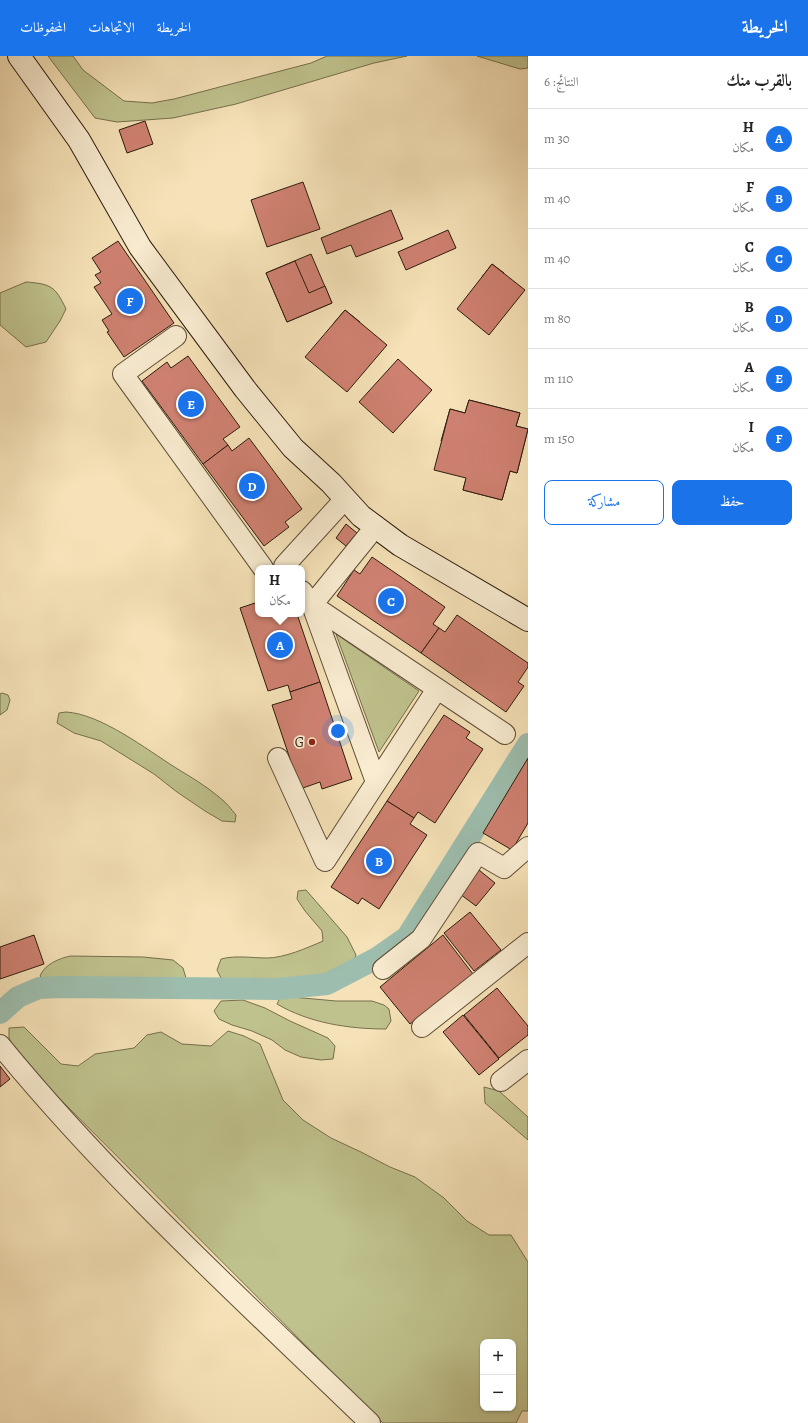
<!DOCTYPE html>
<html lang="ar">
<head>
<meta charset="utf-8">
<style>
	body { margin:0; font-family:Alegreya,Amiri,serif; background:#f2f2f2; color:#222; direction:rtl }
	.controls { position:absolute; right:12px; bottom:12px; display:grid; overflow:hidden; border-radius:8px; box-shadow:0 1px 3px #0004 }
	.controls button { width:36px; height:36px; display:grid; place-items:center; padding:0; border:0; border-bottom:1px solid #e0e0e0; background:#fff; color:#222; font:20px sans-serif }
	.you { position:absolute; left:338px; top:675px; width:14px; height:14px; margin:-10px; border:3px solid #fff; border-radius:50%; background:#1a73e8; box-shadow:0 0 0 6px #1a73e833 }
	.badge { display:grid; place-items:center; width:26px; height:26px; border-radius:50%; background:#1a73e8; color:#fff; font-size:13px; font-weight:700 }
	.pin { position:absolute; translate:-50% -50%; border:2px solid #fff; box-shadow:0 1px 4px #0006 }
	.popup { position:absolute; left:255px; top:509px; width:50px; height:52px; box-sizing:border-box; display:grid; place-content:center; border-radius:8px; background:#fff; filter:drop-shadow(0 1px 3px #0005); font-size:13px; white-space:nowrap; color:#767676 }
	.popup b { font-size:15px; color:#222 }
	.popup::after { content:''; position:absolute; left:50%; top:100%; margin-left:-8px; border:8px solid transparent; border-top-color:#fff }
	.list { margin:0; padding:0; list-style:none }
	h2 { display:flex; justify-content:space-between; align-items:center; height:52px; margin:0; padding:0 16px; font-size:17px }
	h2 small { font-size:13px; font-weight:400; color:#767676 }
	.list li { display:grid; grid-template-columns:26px 1fr auto; gap:12px; align-items:center; box-sizing:border-box; height:60px; padding:0 16px; border-top:1px solid #e0e0e0 }
	.list b { display:block; font-size:15px; white-space:nowrap }
	.list p { margin:0; font-size:13px; white-space:nowrap; color:#767676 }
	.list em { font-size:13px; font-style:normal; color:#767676 }
	.actions { display:flex; gap:8px; padding:12px 16px }
	.actions a { flex:1; padding:9px 0; border:1px solid #1a73e8; border-radius:8px; text-align:center; font-size:14px; color:#1a73e8 }
	.actions .main { background:#1a73e8; color:#fff }
	.map { position:relative; flex:none; width:528px; height:1367px; overflow:hidden; direction:ltr }
	header { display:flex; align-items:center; gap:24px; box-sizing:border-box; height:56px; padding:0 20px; background:#1a73e8; color:#fff }
	header strong { font-size:19px }
	nav { display:flex; gap:22px; margin-inline-start:auto; font-size:14px }
	main { display:flex }
	aside { flex:1; background:#fff }
	.map>svg:first-child { display:block }
</style>
</head>
<body>
<header>
<strong>الخريطة</strong>
<nav><a>الخريطة</a><a>الاتجاهات</a><a>المحفوظات</a></nav>
</header>
<main>
<aside>
<h2>بالقرب منك<small>النتائج: 6</small></h2>
<ul class="list">
<li><span class="badge">A</span><div><b>H</b><p>مكان</p></div><em>30 m</em></li>
<li><span class="badge">B</span><div><b>F</b><p>مكان</p></div><em>40 m</em></li>
<li><span class="badge">C</span><div><b>C</b><p>مكان</p></div><em>40 m</em></li>
<li><span class="badge">D</span><div><b>B</b><p>مكان</p></div><em>80 m</em></li>
<li><span class="badge">E</span><div><b>A</b><p>مكان</p></div><em>110 m</em></li>
<li><span class="badge">F</span><div><b>I</b><p>مكان</p></div><em>150 m</em></li>
</ul>
<div class="actions"><a class="main">حفظ</a><a>مشاركة</a></div>
</aside>
<div class="map">
<svg width="528" height="1367" viewBox="0 0 528 1367">
	<rect width="100%" height="100%" fill="#f6e2b8"/>
	<filter id="stains"><feTurbulence type="fractalNoise" baseFrequency=".005" numOctaves="4"/><feColorMatrix values="0 0 0 0 .2 0 0 0 0 .09 0 0 0 0 .02 0 0 0 .5 -.17"/></filter>
	<radialGradient id="worn" r=".72"><stop offset=".6" stop-color="#630" stop-opacity="0"/><stop offset="1" stop-color="#630" stop-opacity=".3"/></radialGradient>
	<g fill="#bfc28d" stroke="#766f4d" fill-rule="evenodd">
		<polygon points="48,0 73,0 83,14 124,45 152,47 174,43 311,7 327,0 407,0 374,7 236,48 173,62 117,66 95,62"/>
		<polygon points="477,0 528,0 528,12 520,13"/>
		<path d="M26 226C51 228 55 230 66 253L60 265 46 286 26 291 0 269V237Z"/>
		<polygon points="336,578 419,635 379,696"/>
		<polygon points="2,637 8,639 10,644 7,654 0,659 0,638"/>
		<path d="M66 656C101 658 146 693 176 712 191 721 206 730 219 741 226 746 231 753 236 759L235 766 222 765 205 755 177 736 154 718 101 685 74 677 57 667 59 657Z"/>
		<path d="M306 834 347 881 356 899 353 907 338 915 319 920 300 921 282 925 231 926 221 922 217 914 221 903C236 899 251 902 267 902 284 902 307 892 323 885L322 875 305 855 297 843 298 835Z"/>
		<path d="M71 900 143 901 173 904 183 912 186 922 180 927 57 925 44 924 40 920C44 909 59 902 71 900Z"/>
		<path d="M281 940 336 945H372L384 949 389 953 391 965 386 973C349 973 309 967 277 948Z"/>
		<polygon points="243,944 265,952 290,965 328,982 335,990 333,1003 321,1004 301,1001 285,994 272,984 252,975 232,969 219,963 214,955 221,945"/>
		<path d="M24 971 61 1008 78 1010 95 998 134 992 147 979 161 976 182 988 211 990 228 975 244 980 260 988 283 1044 303 1064 331 1082 361 1096 390 1111 415 1121 444 1142 467 1165 489 1179H511L528 1206V1355H522L516 1367H383L18 1001 9 982V972ZM483 1286H513V1352H483Z"/>
		<polygon points="484,1031 499,1035 528,1061 528,1084 485,1047"/>
	</g>
	<g fill="none" stroke-linecap="round" stroke-linejoin="round">
		<polyline stroke="#9dbeae" stroke-width="22" points="0,957 18,941 39,932 60,931 278,933 327,928 377,902 407,881 528,688"/>
	</g>
	<g fill="#cf8171" stroke="#2d1c0d">
		<polygon points="145,65 153,88 127,97 119,74"/>
		<polygon points="303,126 320,173 267,191 251,144"/>
		<polygon points="391,154 403,183 356,201 351,189 327,198 321,182"/>
		<polygon points="448,174 456,192 406,214 398,196"/>
		<polygon points="118,185 174,267 124,301 107,276 109,275 102,264 112,258 94,231 101,227 95,219 101,216 92,202"/>
		<polygon points="311,198 332,247 287,266 266,217"/>
		<polygon points="295,205 309,237 325,230 332,247 287,266 266,217"/>
		<polygon points="492,208 504,217 494,231 482,221"/>
		<polygon points="492,208 525,234 489,279 457,253"/>
		<polygon points="345,254 360,266 349,280 334,267"/>
		<polygon points="345,254 387,289 347,336 305,301"/>
		<polygon points="188,300 240,371 223,383 228,389 203,408 142,325 167,306 171,312"/>
		<polygon points="398,303 432,334 393,377 359,346"/>
		<polygon points="469,344 520,357 516,370 528,373 517,417 510,415 502,444 463,434 474,393 441,385 450,353 465,357"/>
		<polygon points="469,344 520,357 516,370 528,373 517,417 510,415 502,444 463,434 466,422 434,414 450,353 465,357"/>
		<polygon points="249,382 302,453 285,466 289,471 264,490 203,408 228,389 232,395"/>
		<polygon points="346,468 357,477 346,490 336,482"/>
		<polygon points="372,501 445,551 433,568 439,572 421,597 337,540 354,514 360,518"/>
		<polygon points="258,546 258,558 297,558 320,626 290,636 288,629 268,635 240,552"/>
		<polygon points="457,559 528,607 528,611 518,626 524,630 506,656 421,597 439,572 445,576"/>
		<polygon points="320,626 352,723 322,733 320,726 300,733 272,649 292,643 290,636"/>
		<polygon points="444,659 470,676 466,682 483,693 435,767 418,756 414,762 387,745"/>
		<polygon points="528,702 528,767 512,794 483,777"/>
		<polygon points="387,745 414,762 410,768 427,779 379,853 362,842 358,848 331,831"/>
		<polygon points="479,814 495,827 476,850 460,838"/>
		<polygon points="470,856 501,894 474,915 444,877"/>
		<polygon points="34,879 44,908 0,923 0,891"/>
		<polygon points="443,879 473,918 410,968 380,931"/>
		<polygon points="497,932 528,970 528,979 499,1002 464,959"/>
		<polygon points="463,959 499,1003 479,1019 443,976"/>
		<polygon points="0,1010 10,1023 0,1031"/>
	</g>
	<g fill="none" stroke-linecap="round" stroke-linejoin="round">
		<g stroke="#5f4e38" stroke-width="22">
			<g id="minor">
				<polyline points="176,280 123,318 263,512"/>
				<polyline points="284,510 345,443"/>
				<polyline points="302,535 312,549 376,470"/>
				<polyline points="278,702 325,805 437,633"/>
				<polyline points="376,726 312,549 505,678"/>
				<polyline points="383,913 421,883 478,797 504,812 528,791"/>
				<polyline points="422,971 528,887"/>
				<path d="M0 989C111 1125 244 1245 370 1367"/>
				<polyline points="501,1025 528,1004"/>
			</g>
		</g>
		<g stroke="#2d1c0d" stroke-width="24">
			<polyline id="secondary" points="19,0 79,84 140,191 245,333 293,392 331,427 361,460 400,489 528,564"/>
		</g>
		<use href="#minor" stroke="#f9ecd1" stroke-width="20"/>
		<use href="#secondary" stroke="#f9ecd1" stroke-width="22"/>
	</g>
	<circle fill="#8f2418" stroke="#f9ecd1" stroke-width="1.5" cx="312" cy="686" r="4"/>
	<g text-anchor="middle" dominant-baseline="central" stroke-width="3.5" stroke-linejoin="round" paint-order="stroke">
		<g font-size="14" fill="#2d1c0d" stroke="#f9ecd1" text-anchor="end">
			<text x="304" y="686">G</text>
		</g>
	</g>
	<rect width="100%" height="100%" filter="url(#stains)"/>
	<rect width="100%" height="100%" fill="url(#worn)"/>
</svg>
<div class="controls">
<button>+</button>
<button>−</button>
</div>
<div class="you"></div>
<div class="pin badge" style="left:280px;top:589px">A</div>
<div class="popup"><b>H</b>مكان</div>
<div class="pin badge" style="left:379px;top:805px">B</div>
<div class="pin badge" style="left:391px;top:545px">C</div>
<div class="pin badge" style="left:252px;top:430px">D</div>
<div class="pin badge" style="left:191px;top:348px">E</div>
<div class="pin badge" style="left:130px;top:245px">F</div>
</div>
</main>
</body>
</html>
